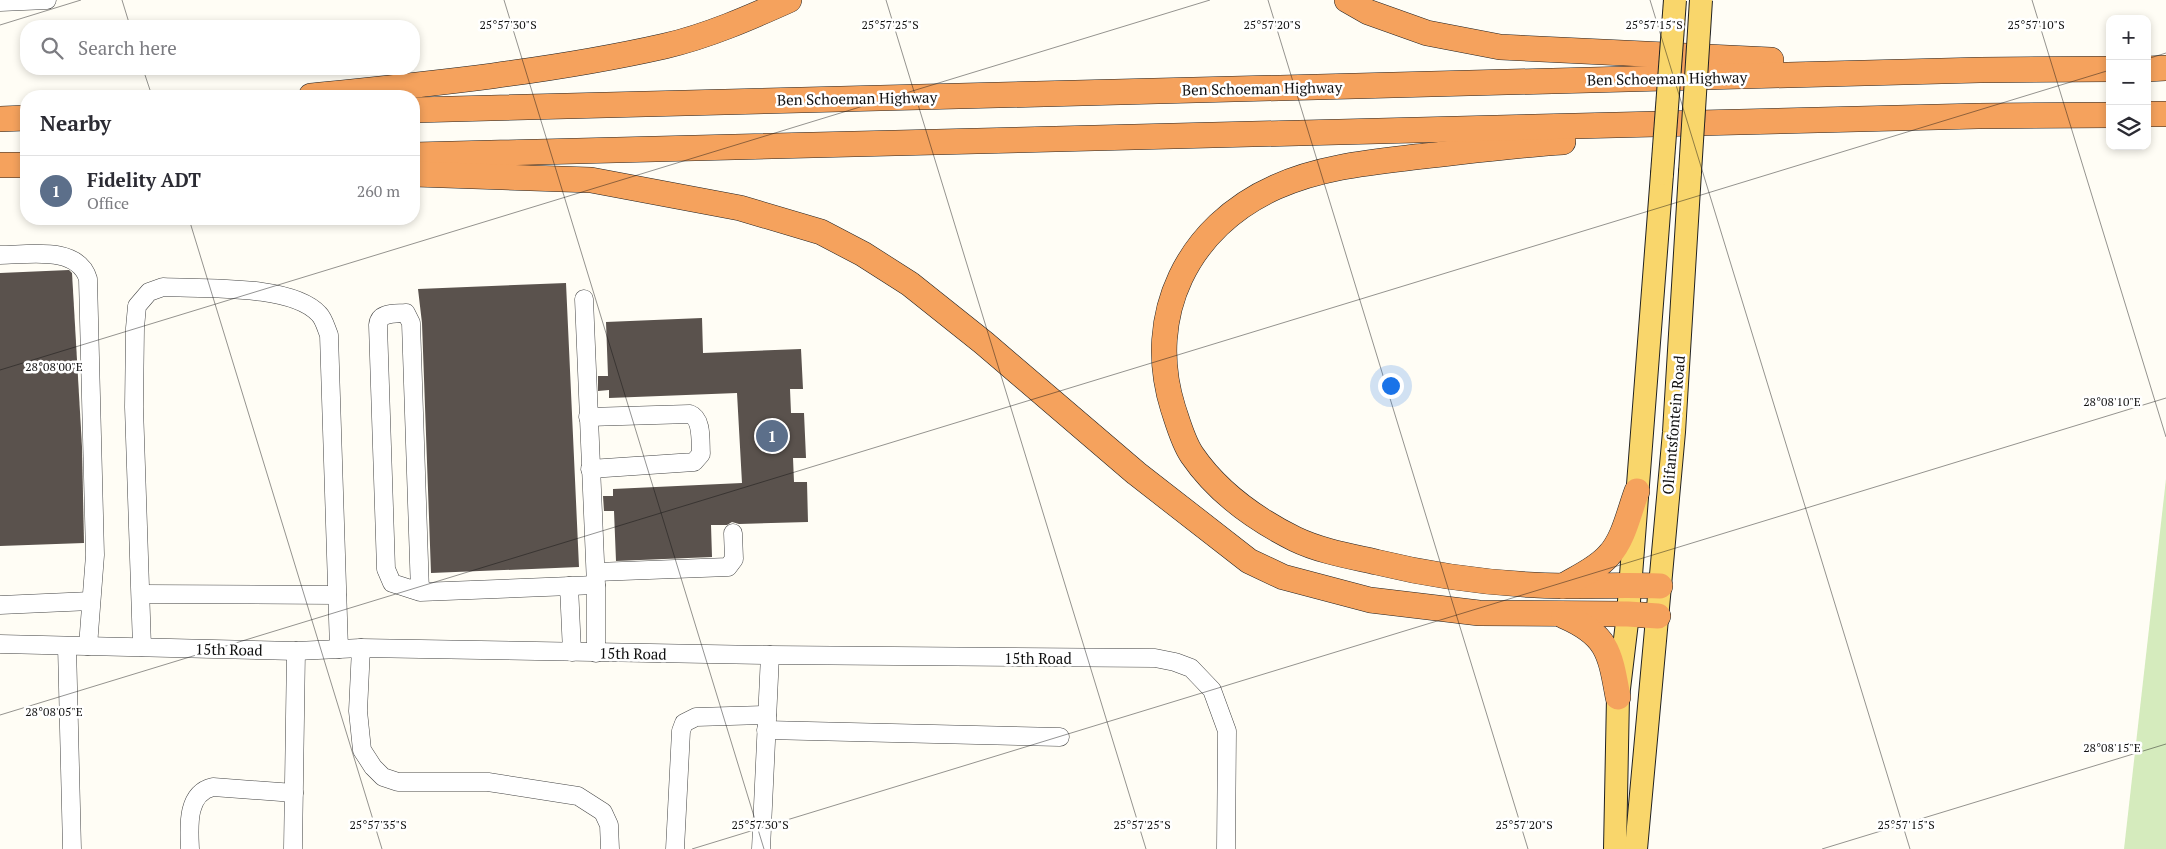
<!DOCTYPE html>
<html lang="en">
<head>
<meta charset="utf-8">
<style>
	body { margin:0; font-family:"PT Serif",serif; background:#f7f7f7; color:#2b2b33 }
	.controls { position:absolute; right:15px; top:15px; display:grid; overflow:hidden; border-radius:10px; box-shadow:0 2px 8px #0003 }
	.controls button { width:45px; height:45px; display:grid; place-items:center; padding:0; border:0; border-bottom:1px solid #e1e1e2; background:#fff; color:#2b2b33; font:25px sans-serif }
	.you { position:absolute; left:1390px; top:385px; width:18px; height:18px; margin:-12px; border:4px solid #fff; border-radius:50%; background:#1a73e8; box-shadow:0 0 0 8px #1a73e833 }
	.badge { display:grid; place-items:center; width:32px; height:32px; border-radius:50%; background:#111827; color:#fff; font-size:16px; font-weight:700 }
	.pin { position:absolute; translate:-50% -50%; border:2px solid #fff; box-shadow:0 1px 5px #0006 }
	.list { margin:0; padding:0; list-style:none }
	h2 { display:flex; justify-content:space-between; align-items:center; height:65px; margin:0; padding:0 20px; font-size:21px }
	h2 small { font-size:16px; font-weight:400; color:#7c7c81 }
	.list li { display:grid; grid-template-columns:32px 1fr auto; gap:15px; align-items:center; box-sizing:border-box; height:70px; padding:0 20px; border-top:1px solid #e1e1e2 }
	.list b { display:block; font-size:19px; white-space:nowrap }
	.list p { margin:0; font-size:16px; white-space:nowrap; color:#7c7c81 }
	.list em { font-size:16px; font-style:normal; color:#7c7c81 }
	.icon { flex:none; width:28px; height:28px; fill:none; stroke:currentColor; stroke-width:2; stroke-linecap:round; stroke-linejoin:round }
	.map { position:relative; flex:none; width:2166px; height:849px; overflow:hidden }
	.search { position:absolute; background:#fff; box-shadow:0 2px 8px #0003; left:20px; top:20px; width:400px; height:55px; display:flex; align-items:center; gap:12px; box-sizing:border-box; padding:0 18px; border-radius:20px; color:#7c7c81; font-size:19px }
	.panel { position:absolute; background:#fff; box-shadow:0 2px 8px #0003; left:20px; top:90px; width:400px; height:135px; border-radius:20px }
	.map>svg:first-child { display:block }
</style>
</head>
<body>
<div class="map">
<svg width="2166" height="849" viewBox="0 0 2166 849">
	<rect width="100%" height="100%" fill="#fffdf5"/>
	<polygon fill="#d5ebbd" points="2166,479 2166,849 2124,849"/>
	<g fill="#5a524d">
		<polygon points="69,270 72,273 82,447 84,543 0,546 0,273"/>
		<polygon points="566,283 579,567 431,573 422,323 418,289"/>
		<polygon points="702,318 703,353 801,349 803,389 790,389 791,413 804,413 806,458 793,458 794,482 807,482 808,522 739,524 732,522 727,525 711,525 712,557 616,561 614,511 604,511 603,496 613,496 613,489 742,483 737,393 609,398 609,390 598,391 598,376 608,376 606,322"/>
	</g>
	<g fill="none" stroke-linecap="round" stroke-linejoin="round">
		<g stroke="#444" stroke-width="19">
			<g id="minor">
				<polyline points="0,2 47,0"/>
				<path d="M0 255C28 255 78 245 88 279L95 555 88 646"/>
				<polyline points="584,299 596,585 596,653"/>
				<path d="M588 417 690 414C703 419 700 442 701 454L694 462 590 469"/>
				<polyline points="596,572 728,567 734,559 733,533"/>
				<polyline points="569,586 572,652"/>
				<path d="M420 592 411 323 406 313C395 314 379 312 378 325L386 569 392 583 420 592 596 585"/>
				<polyline points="141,594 337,595"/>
				<polyline points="0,605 91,601"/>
				<polyline points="0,644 296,651 361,648 770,655 1155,658 1175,662 1191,668 1212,690 1227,731 1226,849"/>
				<polyline points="67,646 72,849"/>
				<path d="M142 647 134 407 135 328 137 306 149 292 163 287C203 289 292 284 319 314 324 319 326 328 329 335L339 649"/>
				<polyline points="361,648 358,711 362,750 373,767 383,777 398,782 488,782 578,796 603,812 609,825 610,849"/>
				<polyline points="766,730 1060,737"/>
				<path d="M190 849C189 827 186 793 213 787L294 793"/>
				<polyline points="293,849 296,651"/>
				<polyline points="675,849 681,731 684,723 696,717 767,715"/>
				<polyline points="761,849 770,655"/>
			</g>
		</g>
		<g stroke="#222" stroke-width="24">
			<g id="major">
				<polyline points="1615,849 1618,697 1628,614 1662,174"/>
				<polyline points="1636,849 1674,432 1690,172"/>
			</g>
		</g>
		<g stroke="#222" stroke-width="26">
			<g id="highway">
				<polyline points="1347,0 1368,12 1427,33 1500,47 1771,60"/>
				<polyline points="2147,69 2166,68"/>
				<path d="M311 96C429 84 550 72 665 46 708 36 749 18 789 0"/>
				<polyline points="414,110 1980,70 2110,69"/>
				<polyline points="2147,114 2166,114"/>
				<polyline points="0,119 26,118"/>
				<path d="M1563 142C1517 145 1470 151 1424 156 1374 162 1322 166 1276 187 1188 226 1144 315 1173 408 1178 423 1183 442 1192 455 1218 493 1255 519 1295 539 1320 551 1349 556 1376 562 1437 577 1501 585 1565 586 1596 586 1628 585 1660 586"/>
				<polyline points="414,155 1978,116 2110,115"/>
				<polyline points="0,165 26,165"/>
				<polyline points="414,174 591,180 740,208 821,232 863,254 910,284 984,343 1136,473 1249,561 1283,577 1370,600 1479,613 1628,614 1658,616"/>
				<path d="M1563 586C1578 577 1597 569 1609 555 1624 539 1629 512 1637 491"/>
				<path d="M1564 616C1608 635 1610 653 1618 697"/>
			</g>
		</g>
		<use href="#minor" stroke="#fff" stroke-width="18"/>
		<use href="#major" stroke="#f9d66b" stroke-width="22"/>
		<use href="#highway" stroke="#f5a25d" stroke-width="25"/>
		<g stroke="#222" stroke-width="24" stroke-linecap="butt">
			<g id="major-bridge">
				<polyline points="1690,172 1701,0"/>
				<polyline points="1662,174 1675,0"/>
			</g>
		</g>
		<use href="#major-bridge" stroke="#f9d66b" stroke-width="22"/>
	</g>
	<path fill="none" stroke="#111" stroke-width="1" stroke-opacity="0.45" d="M122 0 130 26M504 0 764 849M886 0 1146 849M1268 0 1528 849M1650 0 1910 849M2032 0 2166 437M0 25 81 0M2147 59 2166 53M143 69 152 96M189 219 382 849M0 370 1210 0M0 715 2110 70M692 849 2166 398M1822 849 2166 744"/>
	<g text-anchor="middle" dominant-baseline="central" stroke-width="5" stroke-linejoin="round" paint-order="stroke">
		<g font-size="15" fill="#111" stroke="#fff">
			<text transform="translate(1667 78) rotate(-1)">Ben Schoeman Highway</text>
			<text transform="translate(1262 88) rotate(-1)">Ben Schoeman Highway</text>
			<text transform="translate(857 98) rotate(-1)">Ben Schoeman Highway</text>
			<text transform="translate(1673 425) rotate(-85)">Olifantsfontein Road</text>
			<text transform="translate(229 649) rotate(1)">15th Road</text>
			<text transform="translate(633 653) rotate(1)">15th Road</text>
			<text x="1038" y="658">15th Road</text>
		</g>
	</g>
	<g font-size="12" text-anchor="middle" fill="#111" stroke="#fff" stroke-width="5" stroke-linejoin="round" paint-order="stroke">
		<text x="508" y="29">25°57'30"S</text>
		<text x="890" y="29">25°57'25"S</text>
		<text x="1272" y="29">25°57'20"S</text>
		<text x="1654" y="29">25°57'15"S</text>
		<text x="2036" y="29">25°57'10"S</text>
		<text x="54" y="371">28°08'00"E</text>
		<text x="2112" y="406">28°08'10"E</text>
		<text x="54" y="716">28°08'05"E</text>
		<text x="2112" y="752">28°08'15"E</text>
		<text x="378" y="829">25°57'35"S</text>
		<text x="760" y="829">25°57'30"S</text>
		<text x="1142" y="829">25°57'25"S</text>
		<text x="1524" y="829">25°57'20"S</text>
		<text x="1906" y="829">25°57'15"S</text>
	</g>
</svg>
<div class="controls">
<button>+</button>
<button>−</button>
<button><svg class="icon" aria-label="layers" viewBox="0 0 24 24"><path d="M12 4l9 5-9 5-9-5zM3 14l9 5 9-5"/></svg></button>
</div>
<div class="you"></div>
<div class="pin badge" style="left:772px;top:436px;background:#5c6f8a">1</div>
<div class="search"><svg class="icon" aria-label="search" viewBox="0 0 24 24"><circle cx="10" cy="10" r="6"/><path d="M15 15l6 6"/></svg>Search here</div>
<section class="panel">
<h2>Nearby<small></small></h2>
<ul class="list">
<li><span class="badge" style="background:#5c6f8a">1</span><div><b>Fidelity ADT</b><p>Office</p></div><em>260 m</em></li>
</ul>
</section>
</div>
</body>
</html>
